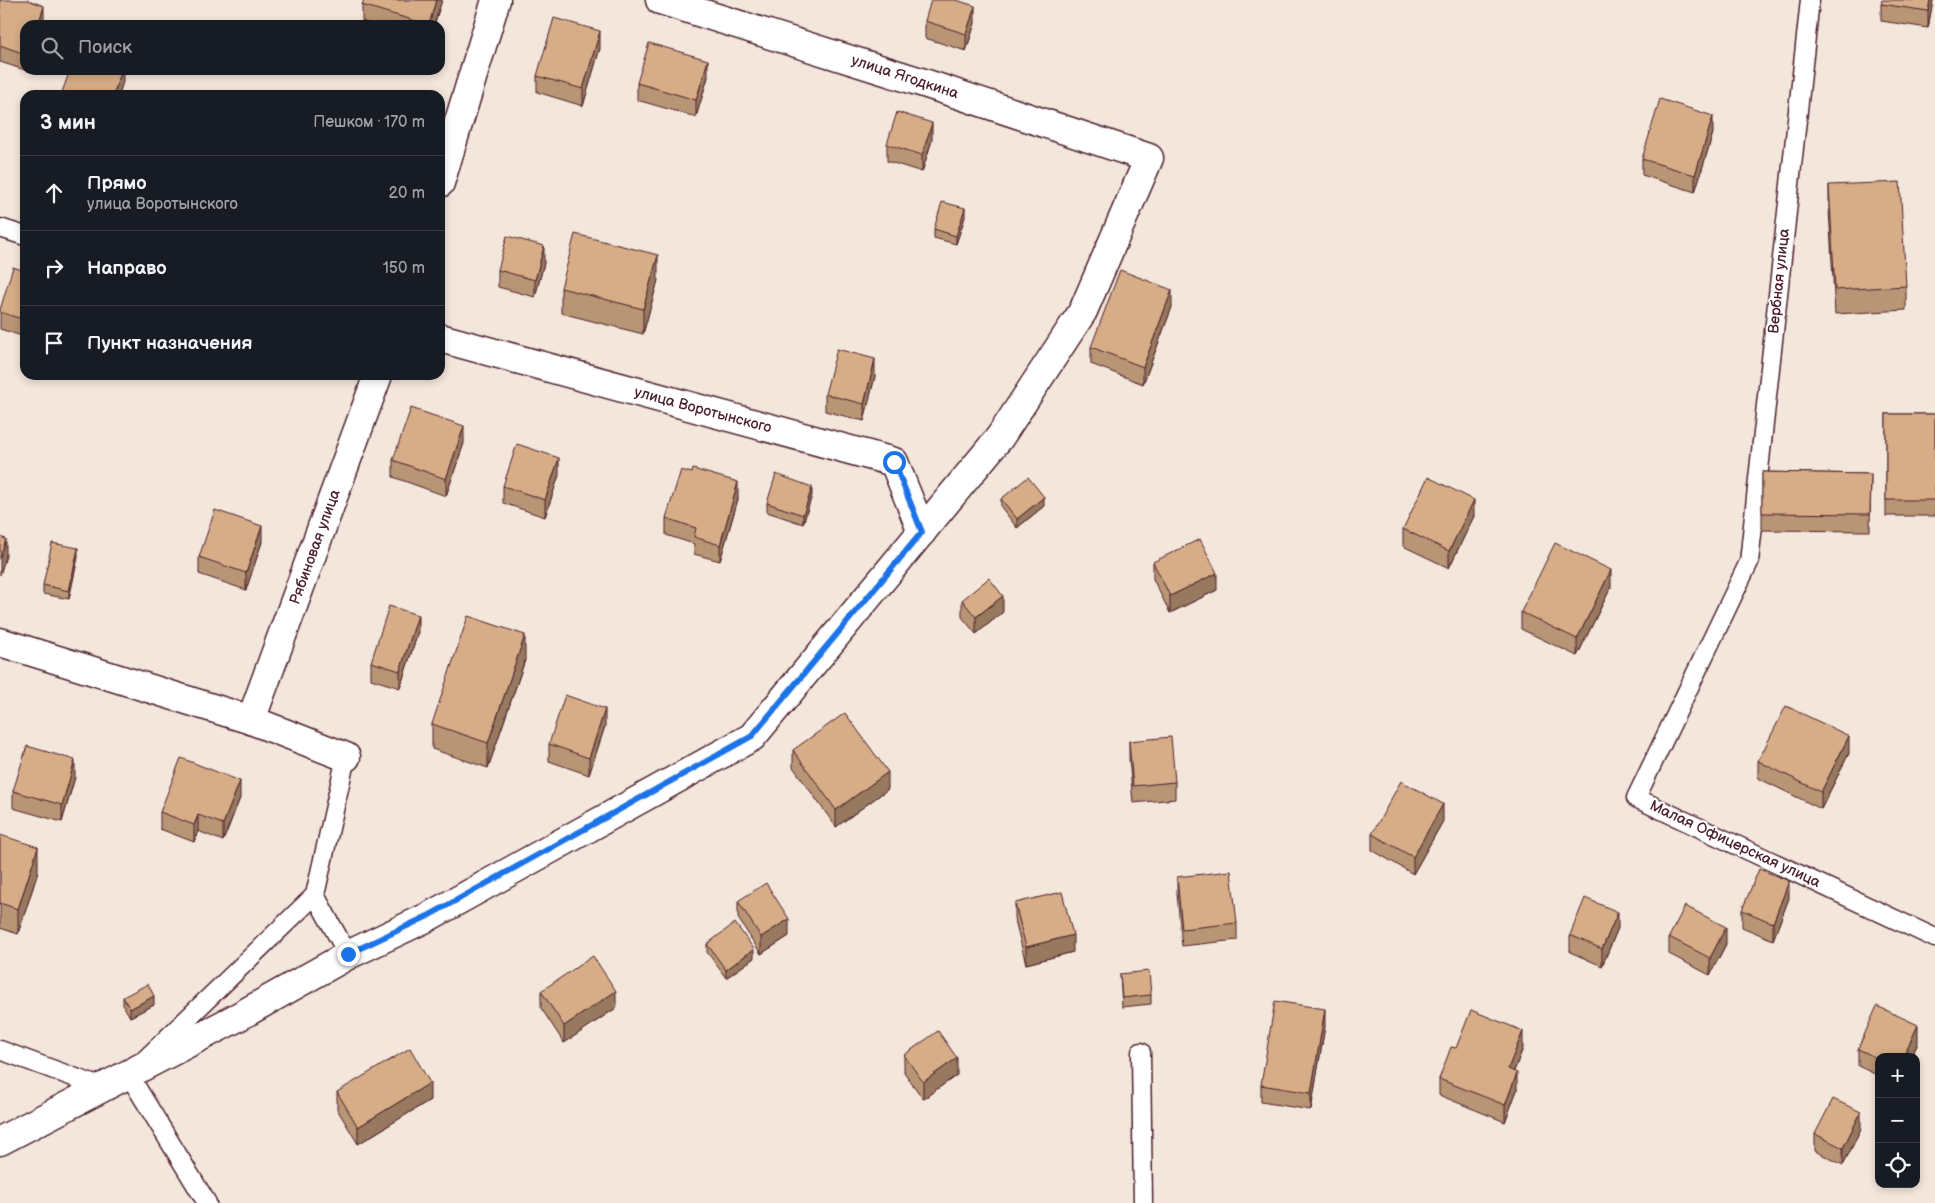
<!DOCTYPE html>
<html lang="ru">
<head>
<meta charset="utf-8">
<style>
	body { margin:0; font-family:"Balsamiq Sans",sans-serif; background:#242831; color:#f1f3f6 }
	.controls { position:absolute; right:15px; bottom:15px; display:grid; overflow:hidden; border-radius:10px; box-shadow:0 2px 8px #0003 }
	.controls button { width:45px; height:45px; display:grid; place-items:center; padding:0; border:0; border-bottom:1px solid #363941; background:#171b24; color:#f1f3f6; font:25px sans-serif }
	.stop { position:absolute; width:15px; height:15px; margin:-11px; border:4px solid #1a73e8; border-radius:50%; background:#fff }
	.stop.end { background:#1a73e8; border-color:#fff; box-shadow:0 1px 5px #0008 }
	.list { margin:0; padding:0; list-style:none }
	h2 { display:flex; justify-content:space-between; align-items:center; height:65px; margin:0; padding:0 20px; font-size:21px }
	h2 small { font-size:16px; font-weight:400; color:#9ea1a6 }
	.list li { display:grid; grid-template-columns:32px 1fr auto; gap:15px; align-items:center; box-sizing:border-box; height:75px; padding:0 20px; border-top:1px solid #363941 }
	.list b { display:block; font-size:19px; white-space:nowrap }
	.list p { margin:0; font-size:16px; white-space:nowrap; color:#9ea1a6 }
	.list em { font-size:16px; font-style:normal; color:#9ea1a6 }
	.icon { flex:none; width:28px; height:28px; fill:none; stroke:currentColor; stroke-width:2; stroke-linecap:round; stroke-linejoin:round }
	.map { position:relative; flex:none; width:1935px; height:1203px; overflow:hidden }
	.search { position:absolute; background:#171b24; box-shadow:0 2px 8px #0003; left:20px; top:20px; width:425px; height:55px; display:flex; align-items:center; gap:12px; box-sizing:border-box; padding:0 18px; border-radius:15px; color:#9ea1a6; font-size:19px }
	.panel { position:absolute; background:#171b24; box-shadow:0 2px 8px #0003; left:20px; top:90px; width:425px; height:290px; border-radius:15px }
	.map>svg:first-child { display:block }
</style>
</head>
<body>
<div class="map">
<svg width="1935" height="1203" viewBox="0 0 1935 1203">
	<rect width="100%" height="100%" fill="#f3e6db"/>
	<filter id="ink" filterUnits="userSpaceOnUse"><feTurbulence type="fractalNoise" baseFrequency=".02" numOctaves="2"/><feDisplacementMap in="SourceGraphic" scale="10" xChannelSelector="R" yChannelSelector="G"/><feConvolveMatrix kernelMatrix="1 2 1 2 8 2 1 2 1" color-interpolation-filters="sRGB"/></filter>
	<g filter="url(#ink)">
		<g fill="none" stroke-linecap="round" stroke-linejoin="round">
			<g stroke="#4a1f2b" stroke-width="21">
				<g id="lane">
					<polyline points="1810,0 1749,562 1636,798 1935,938"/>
					<polyline points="0,228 25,236"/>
					<polyline points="346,757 315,895 348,955"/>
					<polyline points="0,1050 103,1088"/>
					<polyline points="1141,1052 1143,1203"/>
					<polyline points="207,1203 129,1075 315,895"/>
				</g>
			</g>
			<g stroke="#4a1f2b" stroke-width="31">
				<g id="street">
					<polyline points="440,183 496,0"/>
					<polyline points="440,338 894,462 922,532"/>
					<polyline points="0,642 251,720 346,757"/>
					<polyline points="251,720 378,375"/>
					<polyline points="0,1141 238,1017 348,955 428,917 752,737 1000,437 1083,311 1149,158 927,84 660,0"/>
				</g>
			</g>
			<use href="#lane" stroke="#fff" stroke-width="18"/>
			<use href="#street" stroke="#fff" stroke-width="28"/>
		</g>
		<g fill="#b89574" stroke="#4a1f2b">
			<polygon points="0,0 44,23 25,25 25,70 28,70 28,71 0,62"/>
			<polygon points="364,0 442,0 434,25 374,25 362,21 362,5"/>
			<polygon points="1933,0 1928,28 1881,21 1881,4"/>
			<polygon points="925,21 975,23 966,51 925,38"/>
			<polygon points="600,48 583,106 537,92 537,76"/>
			<polygon points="708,77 696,117 637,100 637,83"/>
			<polygon points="1713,133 1695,192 1642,175 1642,159"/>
			<polygon points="932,140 922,172 887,161 887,144"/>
			<polygon points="1829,185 1906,286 1906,310 1835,314 1829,210"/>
			<polygon points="965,217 956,244 934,238 934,229"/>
			<polygon points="544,263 535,297 498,287 498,270"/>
			<polygon points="25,271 25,337 0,329 0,310"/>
			<polygon points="658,280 643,334 561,313 561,288"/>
			<polygon points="1172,307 1143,384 1091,364 1091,347"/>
			<polygon points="875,376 864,421 825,411 825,394"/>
			<rect x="1886" y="414" width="49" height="102"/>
			<polygon points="464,443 446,496 393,477 393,460"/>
			<polygon points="1762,472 1871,474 1870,531 1762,530"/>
			<polygon points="559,475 545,517 503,503 503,486"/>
			<polygon points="812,495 803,524 767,512 767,503"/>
			<polygon points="738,499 720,561 694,554 694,544 666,535 666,518"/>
			<polygon points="1001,499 1044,506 1017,528 1001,507"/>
			<polygon points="1474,516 1449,568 1403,546 1403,529"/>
			<polygon points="262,542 246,590 199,574 199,557"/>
			<polygon points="78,557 69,599 43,594 43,585"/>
			<polygon points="1153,562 1217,590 1170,613 1153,579"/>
			<polygon points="1611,587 1577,656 1521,629 1521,612"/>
			<polygon points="962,600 1003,612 976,634 962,617"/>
			<polygon points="418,632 400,688 371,679 371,662"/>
			<polygon points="525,660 488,768 432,749 432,724"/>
			<polygon points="605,726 589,775 549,761 549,744"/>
			<polygon points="1129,741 1175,782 1175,799 1133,803 1129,758"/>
			<polygon points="793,750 888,789 836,827 793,767"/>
			<polygon points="1849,753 1821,809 1758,778 1758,761"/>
			<polygon points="75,777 62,822 13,808 13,791"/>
			<polygon points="240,798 223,841 198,831 194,842 160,829 160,812"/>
			<polygon points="1443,821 1413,874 1372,850 1372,834"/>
			<polygon points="0,835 38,872 18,934 0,928"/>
			<polygon points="1177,877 1237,923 1237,940 1182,946 1177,894"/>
			<polygon points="1789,898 1773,940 1742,927 1742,910"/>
			<polygon points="738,901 789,936 761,954 738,918"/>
			<polygon points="1015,903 1073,952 1026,964 1015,920"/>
			<polygon points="1618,928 1602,966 1570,952 1570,935"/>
			<polygon points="1669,937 1726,944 1710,975 1669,954"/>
			<polygon points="707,944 754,958 726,978 707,952"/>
			<polygon points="1120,974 1151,995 1151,1004 1122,1007"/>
			<polygon points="541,991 616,1008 564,1043 541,1008"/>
			<polygon points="123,997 154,1005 130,1017 123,1005"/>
			<polygon points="1325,1026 1311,1110 1261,1102 1261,1085"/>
			<polygon points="1918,1042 1911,1057 1879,1057 1879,1076 1858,1066 1858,1049"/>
			<polygon points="1456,1048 1523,1048 1514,1071 1517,1090 1505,1122 1439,1095 1439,1079"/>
			<polygon points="904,1055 957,1075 923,1099 904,1072"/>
			<polygon points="337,1092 430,1100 358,1144 337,1109"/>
			<polygon points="1861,1129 1843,1165 1815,1151 1815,1134"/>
		</g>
		<g fill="#96795e" stroke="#4a1f2b">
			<polygon points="436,0 442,0 434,25 429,25"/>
			<polygon points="1930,0 1933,0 1928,28 1928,11"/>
			<polygon points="44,6 44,23 43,25 38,25"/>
			<polygon points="975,6 975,23 966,51 966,34"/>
			<polygon points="600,31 600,48 583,106 583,89"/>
			<polygon points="708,60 708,77 696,117 696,100"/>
			<polygon points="122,70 123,70 123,82 119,95 113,95"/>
			<polygon points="1713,116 1713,133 1695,192 1695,175"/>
			<polygon points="932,123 932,140 922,172 922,155"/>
			<polygon points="965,208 965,217 956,244 956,236"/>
			<polygon points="544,246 544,263 535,297 535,280"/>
			<polygon points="658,255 658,280 643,334 643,309"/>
			<polygon points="1172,290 1172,307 1143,384 1143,367"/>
			<polygon points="875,359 875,376 864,421 864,404"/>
			<polygon points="464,426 464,443 446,496 446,479"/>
			<polygon points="559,458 559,475 545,517 545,500"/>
			<polygon points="738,482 738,499 720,561 720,545"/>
			<polygon points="812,487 812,495 803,524 803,515"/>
			<polygon points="1044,497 1044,506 1017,528 1017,519"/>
			<polygon points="1474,500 1474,516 1449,568 1449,551"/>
			<polygon points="262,526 262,542 246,590 246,573"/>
			<polygon points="6,539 6,556 0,575 0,558"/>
			<polygon points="78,548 78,557 69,599 69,591"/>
			<polygon points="1611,570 1611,587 1577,656 1577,639"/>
			<polygon points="1217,573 1217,590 1170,613 1170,596"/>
			<polygon points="1003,596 1003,612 976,634 976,617"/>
			<polygon points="418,615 418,632 400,688 400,671"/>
			<polygon points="525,635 525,660 488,768 488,743"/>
			<polygon points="605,709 605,726 589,775 589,758"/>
			<polygon points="1849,736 1849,753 1821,809 1821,792"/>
			<polygon points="75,760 75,777 62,822 62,805"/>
			<polygon points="888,772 888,789 836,827 836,810"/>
			<polygon points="240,781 240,798 223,841 223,824"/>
			<polygon points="1443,804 1443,821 1413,874 1413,857"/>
			<polygon points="198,815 198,831 194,842 194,825"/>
			<polygon points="38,847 38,872 18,934 18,909"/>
			<polygon points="1789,881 1789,898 1773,940 1773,923"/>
			<polygon points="1618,912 1618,928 1602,966 1602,949"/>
			<polygon points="789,919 789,936 761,954 761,937"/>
			<polygon points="1726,927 1726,944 1710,975 1710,958"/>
			<polygon points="1073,935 1073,952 1026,964 1026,947"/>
			<polygon points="754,949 754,958 726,978 726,970"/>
			<polygon points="616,991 616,1008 564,1043 564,1026"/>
			<polygon points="154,996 154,1005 130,1017 130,1009"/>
			<polygon points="1325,1009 1325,1026 1311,1110 1311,1093"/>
			<polygon points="1918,1025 1918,1042 1911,1057 1903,1057"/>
			<polygon points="1523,1031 1523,1048 1508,1086 1508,1069"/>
			<polygon points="957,1058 957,1075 923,1099 923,1082"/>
			<polygon points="1517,1073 1517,1090 1505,1122 1505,1105"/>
			<polygon points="430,1083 430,1100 358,1144 358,1127"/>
			<polygon points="1861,1112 1861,1129 1843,1165 1843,1148"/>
		</g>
		<g fill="#d6ad87" stroke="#4a1f2b">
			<polygon points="0,0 28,0 44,6 38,25 25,25 25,54 0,45"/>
			<polygon points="364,0 436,0 429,25 362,5"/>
			<polygon points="931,0 956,0 975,6 966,34 925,21"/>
			<polygon points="1882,0 1930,0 1928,11 1881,4"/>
			<polygon points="554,18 600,31 583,89 537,76"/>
			<polygon points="649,43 708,60 696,100 637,83"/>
			<polygon points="70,70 122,70 113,95 61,95"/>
			<polygon points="1660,99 1713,116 1695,175 1642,159"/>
			<polygon points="897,112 932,123 922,155 887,144"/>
			<polygon points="1900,182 1906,286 1835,290 1829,185"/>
			<polygon points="942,202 965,208 956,236 934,229"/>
			<polygon points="575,234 658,255 643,309 561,288"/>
			<polygon points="507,236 544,246 535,280 498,270"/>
			<polygon points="13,267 25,271 25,320 0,312 0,310"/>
			<polygon points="1120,270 1172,290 1143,367 1091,347"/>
			<polygon points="837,349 875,359 864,404 825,394"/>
			<polygon points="411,408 464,426 446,479 393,460"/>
			<rect x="1886" y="414" width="49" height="86"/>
			<polygon points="517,444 559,458 545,500 503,486"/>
			<polygon points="693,469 738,482 720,545 694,537 696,528 666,518 681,470 692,473"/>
			<polygon points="1762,472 1871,474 1870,514 1762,513"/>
			<polygon points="776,474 812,487 803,515 767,503"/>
			<polygon points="1028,477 1044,497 1017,519 1001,499"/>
			<polygon points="1428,477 1474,500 1449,551 1403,529"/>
			<polygon points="215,510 262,526 246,573 199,557"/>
			<polygon points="0,537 6,539 0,558"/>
			<polygon points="1200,539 1217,573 1170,596 1153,562"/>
			<polygon points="52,543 78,548 69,591 43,585"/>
			<polygon points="1555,543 1611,570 1577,639 1521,612"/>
			<polygon points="989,578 1003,596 976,617 962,600"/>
			<polygon points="389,606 418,615 400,671 371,662"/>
			<polygon points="468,616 525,635 488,743 432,724"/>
			<polygon points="565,695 605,709 589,758 549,744"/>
			<polygon points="1786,706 1849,736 1821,792 1758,761"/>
			<polygon points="845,713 888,772 836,810 793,750"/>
			<polygon points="1171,737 1175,782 1133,786 1129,741"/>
			<polygon points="27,746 75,760 62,805 13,791"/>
			<polygon points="181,758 240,781 223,824 198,815 194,825 160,812"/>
			<polygon points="1401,781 1443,804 1413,857 1372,834"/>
			<polygon points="0,835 38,847 18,909 0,903"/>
			<polygon points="1759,869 1789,881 1773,923 1742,910"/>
			<polygon points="1231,871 1237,923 1182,929 1177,877"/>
			<polygon points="766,883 789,919 761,937 738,901"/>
			<polygon points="1062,892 1073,935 1026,947 1015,903"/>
			<polygon points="1585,898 1618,912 1602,949 1570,935"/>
			<polygon points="1685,906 1726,927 1710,958 1669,937"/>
			<polygon points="735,923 754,949 726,970 707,944"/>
			<polygon points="593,956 616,991 564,1026 541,991"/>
			<polygon points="1149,971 1151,995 1122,998 1120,974"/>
			<polygon points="148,984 154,996 130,1009 123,997"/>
			<polygon points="1275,1001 1325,1009 1311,1093 1261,1085"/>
			<polygon points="1877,1006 1918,1025 1903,1057 1879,1057 1879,1059 1858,1049"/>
			<polygon points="1471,1010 1523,1031 1508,1069 1517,1073 1505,1105 1439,1079 1451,1047 1456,1048"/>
			<polygon points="938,1031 957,1058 923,1082 904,1055"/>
			<polygon points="410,1048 430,1083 358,1127 337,1092"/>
			<polygon points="1833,1099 1861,1112 1843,1148 1815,1134"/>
		</g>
	</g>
	<g fill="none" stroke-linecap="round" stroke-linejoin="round" filter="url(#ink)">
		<polyline stroke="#1a73e8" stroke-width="6" points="348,954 428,916 752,736 922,532 894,462"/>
	</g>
	<g text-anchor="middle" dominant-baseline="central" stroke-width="4" stroke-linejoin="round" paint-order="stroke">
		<g font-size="15" fill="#4a1f2b" stroke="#fff">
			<text transform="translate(905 77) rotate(18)">улица Ягодкина</text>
			<text transform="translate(1779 281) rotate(-84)">Вербная улица</text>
			<text transform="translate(703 410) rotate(15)">улица Воротынского</text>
			<text transform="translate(315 547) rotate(-70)">Рябиновая улица</text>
			<text transform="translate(1735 844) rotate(25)">Малая Офицерская улица</text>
		</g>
	</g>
</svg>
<div class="controls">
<button>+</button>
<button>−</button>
<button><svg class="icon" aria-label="locate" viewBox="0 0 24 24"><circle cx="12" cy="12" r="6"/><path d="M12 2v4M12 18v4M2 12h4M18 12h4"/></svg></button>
</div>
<div class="stop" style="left:894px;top:462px"></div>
<div class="stop end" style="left:348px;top:954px"></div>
<div class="search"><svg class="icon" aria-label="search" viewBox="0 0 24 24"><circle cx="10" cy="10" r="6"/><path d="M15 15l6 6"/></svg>Поиск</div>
<section class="panel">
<h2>3 мин<small>Пешком · 170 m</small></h2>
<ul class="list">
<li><svg class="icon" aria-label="ahead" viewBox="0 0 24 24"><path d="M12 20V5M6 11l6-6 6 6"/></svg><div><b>Прямо</b><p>улица Воротынского</p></div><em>20 m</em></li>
<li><svg class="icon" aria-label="right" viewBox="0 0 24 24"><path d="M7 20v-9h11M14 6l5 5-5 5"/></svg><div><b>Направо</b></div><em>150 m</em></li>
<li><svg class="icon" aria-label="arrive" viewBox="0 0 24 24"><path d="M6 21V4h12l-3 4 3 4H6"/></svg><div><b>Пункт назначения</b></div></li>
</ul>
</section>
</div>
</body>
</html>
